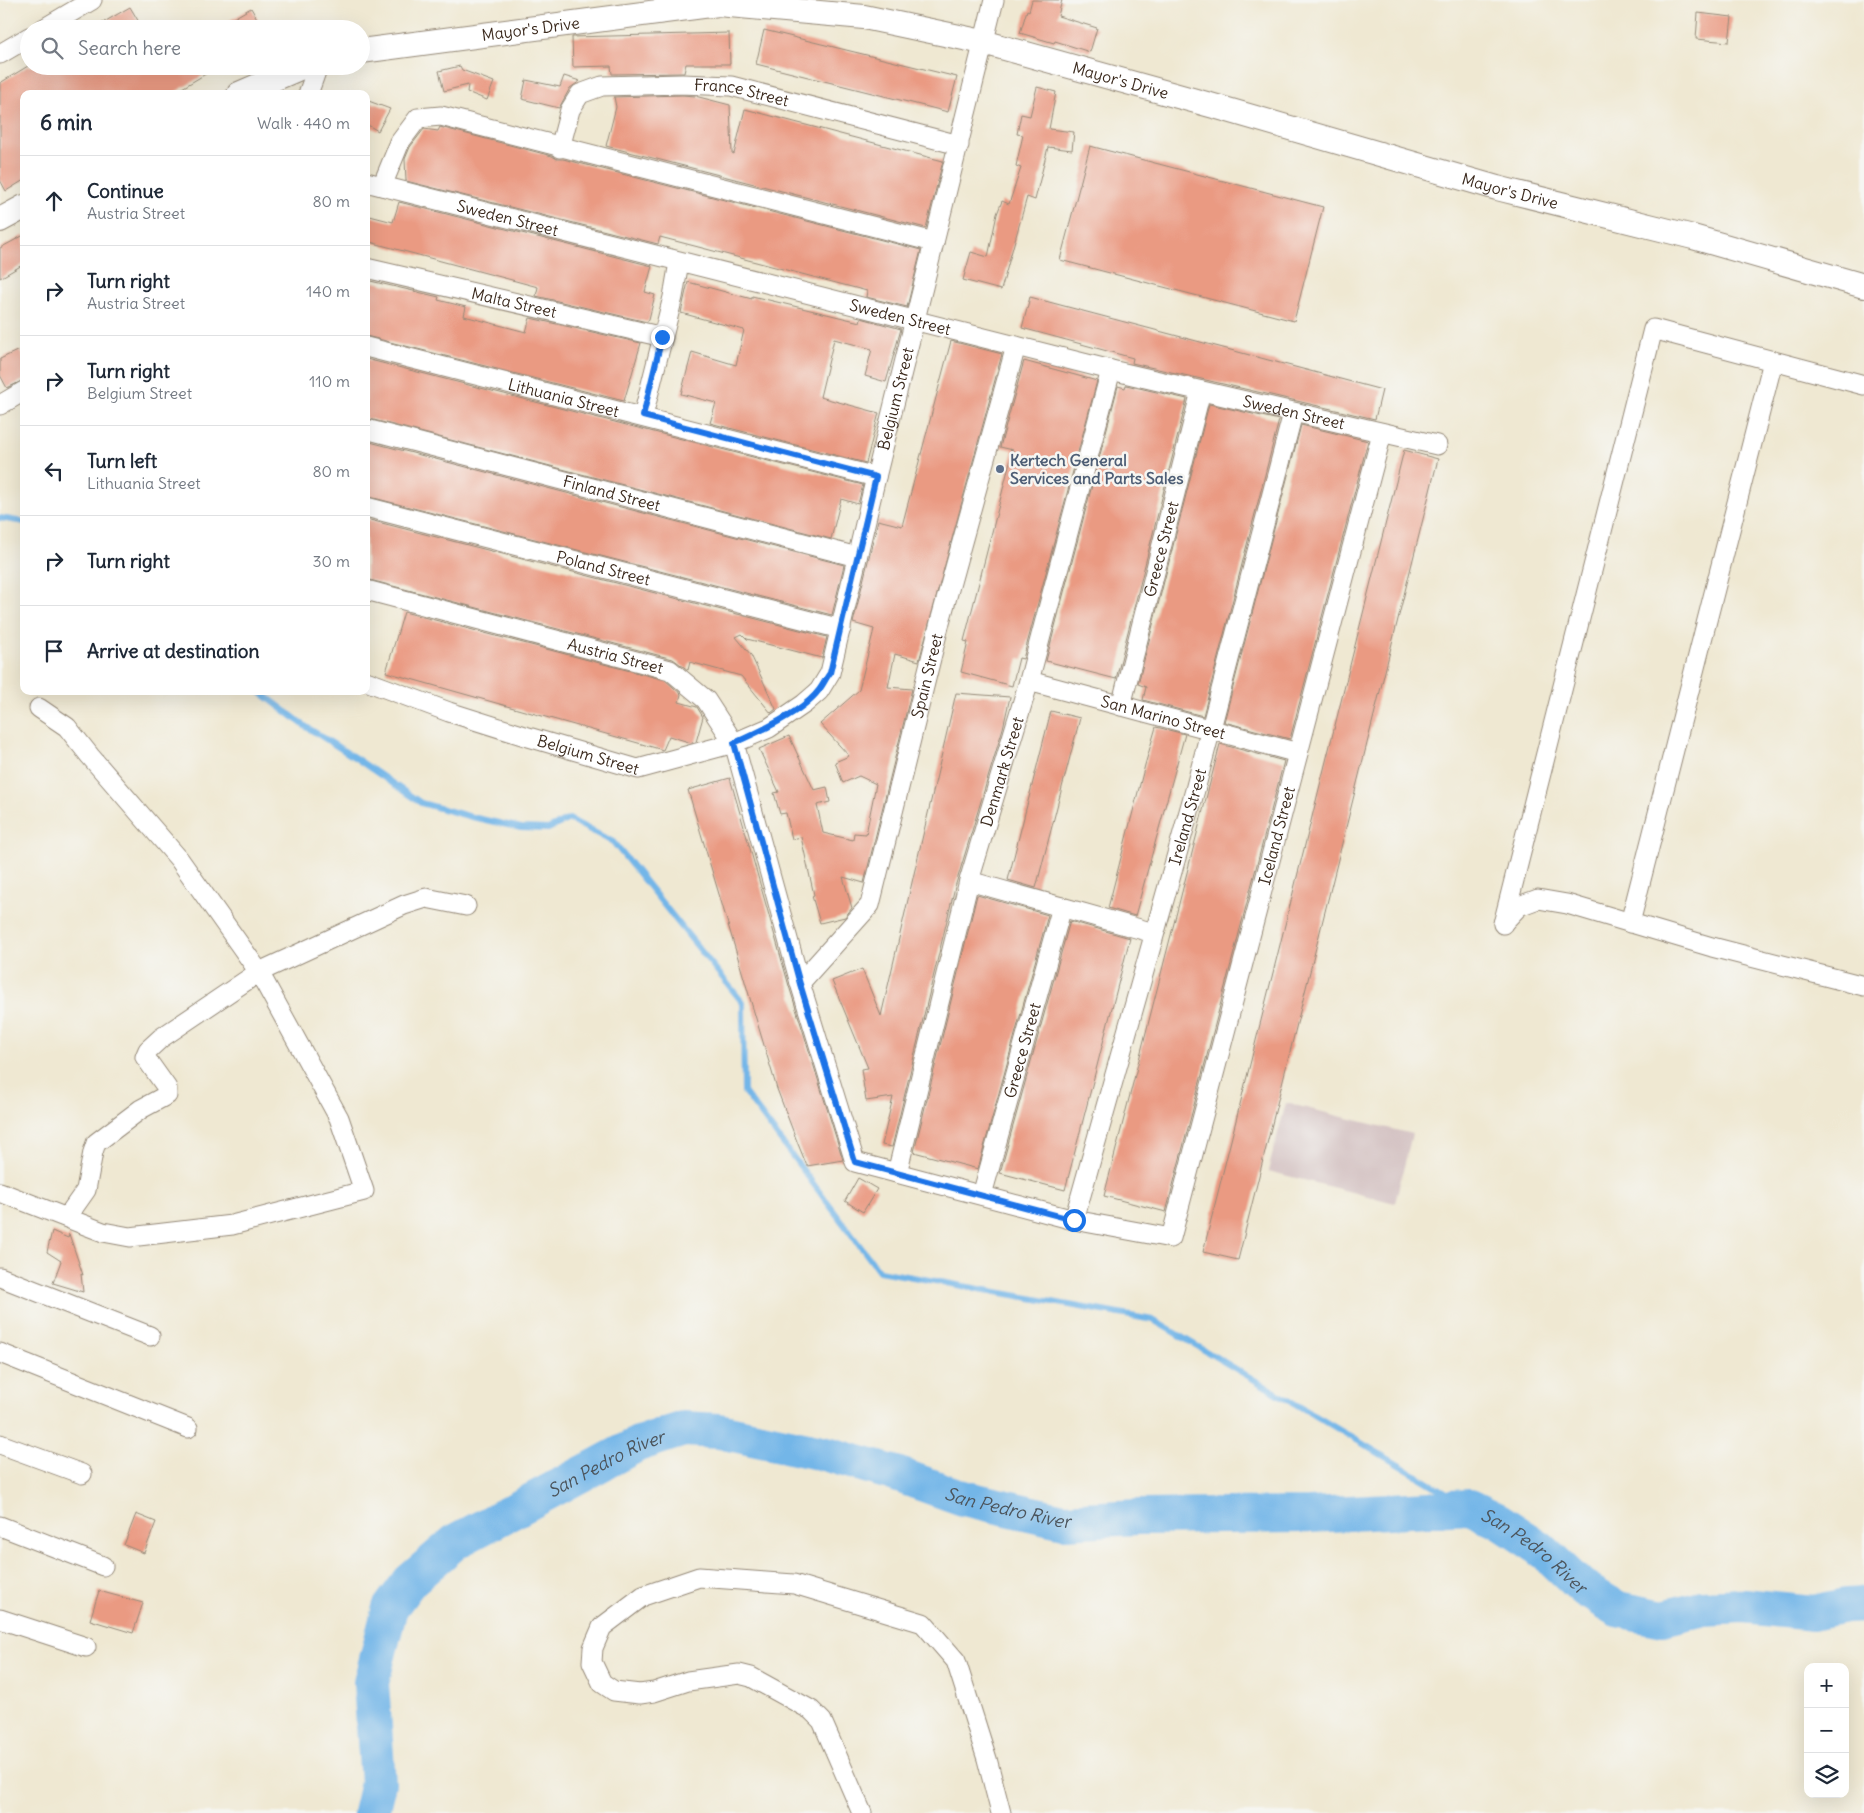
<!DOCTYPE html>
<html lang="en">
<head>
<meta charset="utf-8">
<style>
	body { margin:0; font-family:Delius,sans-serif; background:#f6f6f7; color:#1f2937 }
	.controls { position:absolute; right:15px; bottom:15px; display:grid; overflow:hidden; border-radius:10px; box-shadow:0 5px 20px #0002 }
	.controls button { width:45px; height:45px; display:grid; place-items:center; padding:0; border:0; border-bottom:1px solid #e0e1e3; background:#fff; color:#1f2937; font:25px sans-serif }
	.stop { position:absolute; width:15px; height:15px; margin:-11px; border:4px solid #1a73e8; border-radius:50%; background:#fff }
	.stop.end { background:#1a73e8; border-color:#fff; box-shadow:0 1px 5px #0008 }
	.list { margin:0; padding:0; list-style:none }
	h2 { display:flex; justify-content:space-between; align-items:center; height:65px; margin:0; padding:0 20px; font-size:21px }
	h2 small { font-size:16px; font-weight:400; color:#747a83 }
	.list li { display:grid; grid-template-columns:32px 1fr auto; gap:15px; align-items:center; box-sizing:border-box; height:90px; padding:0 20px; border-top:1px solid #e0e1e3 }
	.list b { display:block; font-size:19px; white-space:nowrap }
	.list p { margin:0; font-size:16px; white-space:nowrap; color:#747a83 }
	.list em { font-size:16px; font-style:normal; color:#747a83 }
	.icon { flex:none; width:28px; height:28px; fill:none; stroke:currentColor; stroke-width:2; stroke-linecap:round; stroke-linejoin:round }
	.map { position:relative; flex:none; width:1864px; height:1813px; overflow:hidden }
	.search { position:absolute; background:#fff; box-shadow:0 5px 20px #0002; left:20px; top:20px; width:350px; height:55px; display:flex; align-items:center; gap:12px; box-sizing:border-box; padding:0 18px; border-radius:28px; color:#747a83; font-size:19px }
	.panel { position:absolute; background:#fff; box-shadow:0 5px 20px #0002; left:20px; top:90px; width:350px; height:605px; border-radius:10px }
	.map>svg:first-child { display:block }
</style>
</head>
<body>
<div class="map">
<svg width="1864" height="1813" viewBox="0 0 1864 1813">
	<rect width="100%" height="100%" fill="#f6f6f2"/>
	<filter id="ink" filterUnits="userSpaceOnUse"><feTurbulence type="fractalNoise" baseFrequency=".02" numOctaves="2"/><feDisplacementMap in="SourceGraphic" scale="10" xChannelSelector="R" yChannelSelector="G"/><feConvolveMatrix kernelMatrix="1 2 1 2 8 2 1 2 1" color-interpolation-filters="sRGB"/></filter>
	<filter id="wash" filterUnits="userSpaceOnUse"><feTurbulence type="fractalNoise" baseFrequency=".0096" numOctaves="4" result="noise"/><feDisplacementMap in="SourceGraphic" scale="20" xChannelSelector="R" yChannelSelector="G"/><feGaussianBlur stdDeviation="1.12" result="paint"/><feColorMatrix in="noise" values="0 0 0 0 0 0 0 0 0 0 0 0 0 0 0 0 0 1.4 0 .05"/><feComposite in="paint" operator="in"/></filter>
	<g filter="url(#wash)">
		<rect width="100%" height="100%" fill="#efe8d2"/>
		<polygon fill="#d2bfc0" points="1286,1103 1412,1134 1395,1203 1268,1171"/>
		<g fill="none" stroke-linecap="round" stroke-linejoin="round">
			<g stroke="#73b6e8" stroke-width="6">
				<polyline points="0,518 24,522"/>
				<polyline points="259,691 305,726 357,759 421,803 472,817 521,828 548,829 569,819 613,842 743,1003 744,1092 879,1271 1153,1320 1470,1507"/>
			</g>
			<path stroke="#73b6e8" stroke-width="36" id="s1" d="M371 1813 378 1783 371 1683 390 1608 410 1581 455 1542 638 1444 684 1429 719 1431 827 1454 893 1473 963 1498 1064 1521 1138 1517 1309 1515 1470 1507 1499 1521 1540 1548 1581 1587 1618 1609 1663 1618 1703 1608 1743 1606 1813 1613 1846 1606 1864 1605"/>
		</g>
		<g id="blocks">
			<g fill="#ea9a82">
				<polygon points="1032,0 1062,0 1058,16 1097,28 1090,52 1055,41 1054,43 1020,33 1027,10 1029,11"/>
				<polygon points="130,7 143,29 92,29"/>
				<polygon points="251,8 263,29 215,29"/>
				<polygon points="1698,13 1732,17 1729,42 1696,39"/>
				<polygon points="764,30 957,77 948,112 756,64"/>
				<polygon points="729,33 730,64 686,64 684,73 612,74 611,66 573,67 572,37"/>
				<polygon points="28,66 219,66 172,94 24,94 24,180 6,191 0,180 0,83"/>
				<polygon points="460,66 462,70 494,82 487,100 467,92 468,85 444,91 439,71"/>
				<polygon points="564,76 580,81 570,88 559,108 522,99 526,80 560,87"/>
				<polygon points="1037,87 1056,92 1049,129 1074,132 1072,150 1048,147 1035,200 1027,197 1001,290 963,280 971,252 988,257 997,214 1002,201 1009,204 1021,168 1016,166 1023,135 1017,134 1021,114 1030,116"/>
				<polygon points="682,95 695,96 730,105 732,153 734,154 745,109 943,161 926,228 606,146 616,107 614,97"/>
				<polygon points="366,100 390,109 378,131 366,124"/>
				<polygon points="440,127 552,156 557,159 563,159 921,250 907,307 866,297 867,291 660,237 658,244 406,181 405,159 410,147 424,129 438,131"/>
				<polygon points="1090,146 1323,207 1294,321 1060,260"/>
				<polygon points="399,202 652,266 645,292 655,295 649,319 647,322 536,296 538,287 366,241 366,215 393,222"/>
				<polygon points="24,235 24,264 0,278 0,248"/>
				<polygon points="366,280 439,297 438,300 466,307 464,316 526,332 530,318 641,343 624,401 366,336"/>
				<polygon points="688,282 752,299 752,296 860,322 861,318 901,329 886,382 865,376 872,349 834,339 820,397 879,413 866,463 710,423 716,403 681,394 692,352 736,365 744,330 681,313"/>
				<polygon points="1030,297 1382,390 1375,419 1132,363 1133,358 1022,328"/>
				<polygon points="951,341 1002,354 919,661 895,654 888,687 912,689 864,883 843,877 852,908 845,917 820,923 812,896 814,895 801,837 792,839 786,813 780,814 774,793 779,792 759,749 789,736 814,790 827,787 830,802 817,805 823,833 853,840 854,833 866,834 876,784 859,776 843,783 835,762 849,756 820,724 859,690 874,629 853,623 878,520 902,526"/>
				<polygon points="19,350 24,359 24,380 7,388 0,375 0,359"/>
				<polygon points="366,359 863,485 858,504 841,499 831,539 366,418"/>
				<polygon points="1024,361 1097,381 1023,659 1019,658 1012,686 961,672 968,642 964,641 1013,450 1000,447"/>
				<polygon points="1126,385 1187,399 1116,679 1046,661 1118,386 1125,388"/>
				<polygon points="1209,404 1279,420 1203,716 1143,700 1146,687 1138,684"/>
				<polygon points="1301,425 1368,441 1290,739 1224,722"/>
				<polygon points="366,441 844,565 832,615 366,496"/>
				<polygon points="1404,450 1438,459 1238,1260 1203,1252"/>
				<polygon points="366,519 827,637 822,658 747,639 742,634 736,637 751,655 776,709 771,713 741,676 690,662 688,670 673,659 366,579"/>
				<polygon points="404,612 665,680 681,694 679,702 697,707 703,717 696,742 692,743 669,736 663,750 386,672"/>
				<polygon points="956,693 1010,697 1003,728 955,887 892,1147 882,1145 893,1097 866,1101 861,1069 868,1068 832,981 862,969 881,1016"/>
				<polygon points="1051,711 1080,718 1036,888 1008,880"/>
				<polygon points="1156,727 1185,734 1135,916 1108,908 1145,765"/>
				<polygon points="1220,744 1284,761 1166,1212 1104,1196"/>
				<polygon points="730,778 789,986 843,1160 807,1166 798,1144 777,1089 688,790"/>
				<polygon points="977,895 1048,915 978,1169 914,1152"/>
				<polygon points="1070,921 1130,938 1065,1190 1000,1173"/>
				<polygon points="858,1178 877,1189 863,1212 845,1201"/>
				<polygon points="52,1231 68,1238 69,1234 83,1275 81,1274 83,1292 53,1283 61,1261 47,1252"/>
				<polygon points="136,1514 156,1522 144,1553 124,1545"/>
				<polygon points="99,1591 143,1603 133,1633 90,1620"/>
			</g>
		</g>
	</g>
	<g filter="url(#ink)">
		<use href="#blocks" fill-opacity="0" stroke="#958978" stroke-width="1"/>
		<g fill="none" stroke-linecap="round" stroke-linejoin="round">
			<g stroke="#958978" stroke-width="21">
				<g id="minor">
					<polyline points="43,29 92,0"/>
					<polyline points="0,54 29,37"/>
					<polyline points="308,94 318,66"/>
					<path id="s2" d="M560 148 570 110 580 94 602 86 682 84 731 86 959 145"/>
					<path id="s3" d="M366 182 1111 370 1437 445"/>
					<polyline points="382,186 400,142 418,118 441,116 934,242"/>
					<path id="s4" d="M366 268 663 337"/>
					<path id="s5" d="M366 347 876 477"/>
					<polyline points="0,405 24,391"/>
					<polyline points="643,416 673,297 679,262"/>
					<path id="s6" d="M366 429 857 557"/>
					<path id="s7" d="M366 507 841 629"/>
					<path id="s8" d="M366 590 670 670 706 700 734 743 800 983 855 1162 1074 1220 1171 1238 1382 433"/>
					<path id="s9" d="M366 681 449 712 525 736 638 769 734 743 769 728 804 704 819 691 830 673 876 477 994 0"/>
					<path id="s10" d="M1029 681 1298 753"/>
					<path id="s11" d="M1121 706 1201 391"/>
					<polyline points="969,881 1154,933"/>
					<polyline points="1503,923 1519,906 1538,899 1567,904 1712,947 1864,986"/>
					<polyline points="1630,923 1773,361"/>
					<polyline points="1503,924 1653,329 1864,385"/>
					<path id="s12" d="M800 983 870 905 940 622 1016 346"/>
					<path id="s13" d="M897 1173 969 881 1029 681 1111 370"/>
					<polyline points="0,1192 103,1232 130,1237 232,1225 364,1191 339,1118 259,972 179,859 90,756 67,727 39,708"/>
					<path id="s14" d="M982 1195 1062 907"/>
					<polyline points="67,1217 86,1190 93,1152 96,1143 141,1109 167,1095 167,1088 145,1057 148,1050 161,1038 259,972 404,905 426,898 466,906"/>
					<path id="s15" d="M1074 1220 1195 790 1293 413"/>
					<polyline points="0,1277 150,1336"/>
					<polyline points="0,1353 188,1428"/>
					<polyline points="0,1444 82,1474"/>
					<polyline points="0,1526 103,1566"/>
					<polyline points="0,1619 86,1647"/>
					<polyline points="862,1813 822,1721 811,1710 751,1677 739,1674 688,1681 654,1692 640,1694 614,1691 602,1683 592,1662 593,1648 602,1627 643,1596 699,1577 794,1584 923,1623 956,1661 987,1759 1001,1813"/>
				</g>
			</g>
			<g stroke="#958978" stroke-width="26">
				<g id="tertiary">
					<path id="s16" d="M361 51 718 4 864 17 983 42 1221 108 1497 188 1693 237 1864 286"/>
					<polyline points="239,94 304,66"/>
					<polyline points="0,220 24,207"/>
				</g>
			</g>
			<use href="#minor" stroke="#fff" stroke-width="19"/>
			<use href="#tertiary" stroke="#fff" stroke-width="24"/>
		</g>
	</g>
	<g fill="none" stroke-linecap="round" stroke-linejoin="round" filter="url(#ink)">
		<path stroke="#1a73e8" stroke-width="6" d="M662 337 643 416 876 477 830 673C826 678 823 685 819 690 803 712 759 732 734 743L800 984 855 1162 1074 1220"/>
	</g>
	<circle fill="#5c6f8a" stroke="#f6f6f2" stroke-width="2" cx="1000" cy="469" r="5"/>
	<g text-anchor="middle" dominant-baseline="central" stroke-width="5" stroke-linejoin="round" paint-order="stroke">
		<g font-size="16" fill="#3b2a1e" stroke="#f6f6f2">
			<text stroke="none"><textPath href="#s16" startOffset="171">Mayor's Drive</textPath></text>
			<text stroke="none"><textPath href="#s16" startOffset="771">Mayor's Drive</textPath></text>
			<text stroke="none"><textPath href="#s2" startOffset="222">France Street</textPath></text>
			<text stroke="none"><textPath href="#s16" startOffset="1176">Mayor's Drive</textPath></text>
			<text stroke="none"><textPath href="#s3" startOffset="146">Sweden Street</textPath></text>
			<text stroke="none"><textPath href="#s4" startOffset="152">Malta Street</textPath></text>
			<text stroke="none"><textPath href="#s3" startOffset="551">Sweden Street</textPath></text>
			<text stroke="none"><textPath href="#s5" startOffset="204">Lithuania Street</textPath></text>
			<text stroke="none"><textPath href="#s9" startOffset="789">Belgium Street</textPath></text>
			<text stroke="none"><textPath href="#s3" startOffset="956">Sweden Street</textPath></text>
			<text stroke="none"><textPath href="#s6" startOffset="254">Finland Street</textPath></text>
			<text stroke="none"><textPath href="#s11" startOffset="162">Greece Street</textPath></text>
			<text stroke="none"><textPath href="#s7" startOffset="245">Poland Street</textPath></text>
			<text stroke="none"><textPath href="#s8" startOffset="258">Austria Street</textPath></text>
			<text stroke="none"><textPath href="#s12" startOffset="341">Spain Street</textPath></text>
			<text stroke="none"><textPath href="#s10" startOffset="139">San Marino Street</textPath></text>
			<text stroke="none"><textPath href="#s9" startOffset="234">Belgium Street</textPath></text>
			<text stroke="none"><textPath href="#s13" startOffset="415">Denmark Street</textPath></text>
			<text stroke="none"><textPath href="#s15" startOffset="419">Ireland Street</textPath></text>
			<text stroke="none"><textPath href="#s8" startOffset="1590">Iceland Street</textPath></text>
			<text stroke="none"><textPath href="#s14" startOffset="150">Greece Street</textPath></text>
		</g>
		<g font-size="16" font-weight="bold" fill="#4e5e75" stroke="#f6f6f2" text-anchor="start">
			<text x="1010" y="460">Kertech General<tspan x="1010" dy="18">Services and Parts Sales</tspan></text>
		</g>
		<g font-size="18" font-style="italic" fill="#4c545b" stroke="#f6f6f2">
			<text stroke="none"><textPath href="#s1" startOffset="472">San Pedro River</textPath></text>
			<text stroke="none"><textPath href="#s1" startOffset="892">San Pedro River</textPath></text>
			<text stroke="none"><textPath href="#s1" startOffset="1434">San Pedro River</textPath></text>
		</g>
	</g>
</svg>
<div class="controls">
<button>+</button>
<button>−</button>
<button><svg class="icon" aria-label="layers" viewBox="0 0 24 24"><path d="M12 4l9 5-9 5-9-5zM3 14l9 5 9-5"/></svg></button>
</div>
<div class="stop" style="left:1074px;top:1220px"></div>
<div class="stop end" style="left:662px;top:337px"></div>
<div class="search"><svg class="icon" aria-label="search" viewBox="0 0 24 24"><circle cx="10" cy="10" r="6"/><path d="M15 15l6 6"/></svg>Search here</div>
<section class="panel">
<h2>6 min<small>Walk · 440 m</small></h2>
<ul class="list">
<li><svg class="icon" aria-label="ahead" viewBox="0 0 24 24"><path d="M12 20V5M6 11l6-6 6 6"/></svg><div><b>Continue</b><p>Austria Street</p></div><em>80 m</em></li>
<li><svg class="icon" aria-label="right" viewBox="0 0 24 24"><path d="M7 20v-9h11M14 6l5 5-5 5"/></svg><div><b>Turn right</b><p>Austria Street</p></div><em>140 m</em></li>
<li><svg class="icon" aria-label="right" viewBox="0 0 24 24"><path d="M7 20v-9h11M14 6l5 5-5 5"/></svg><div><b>Turn right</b><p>Belgium Street</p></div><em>110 m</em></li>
<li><svg class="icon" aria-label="left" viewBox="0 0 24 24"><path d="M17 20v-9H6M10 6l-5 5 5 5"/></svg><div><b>Turn left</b><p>Lithuania Street</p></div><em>80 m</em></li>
<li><svg class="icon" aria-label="right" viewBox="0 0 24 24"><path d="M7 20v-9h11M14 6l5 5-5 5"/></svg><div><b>Turn right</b></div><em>30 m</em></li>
<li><svg class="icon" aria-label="arrive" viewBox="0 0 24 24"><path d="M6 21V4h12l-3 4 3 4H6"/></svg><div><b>Arrive at destination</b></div></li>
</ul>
</section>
</div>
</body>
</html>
